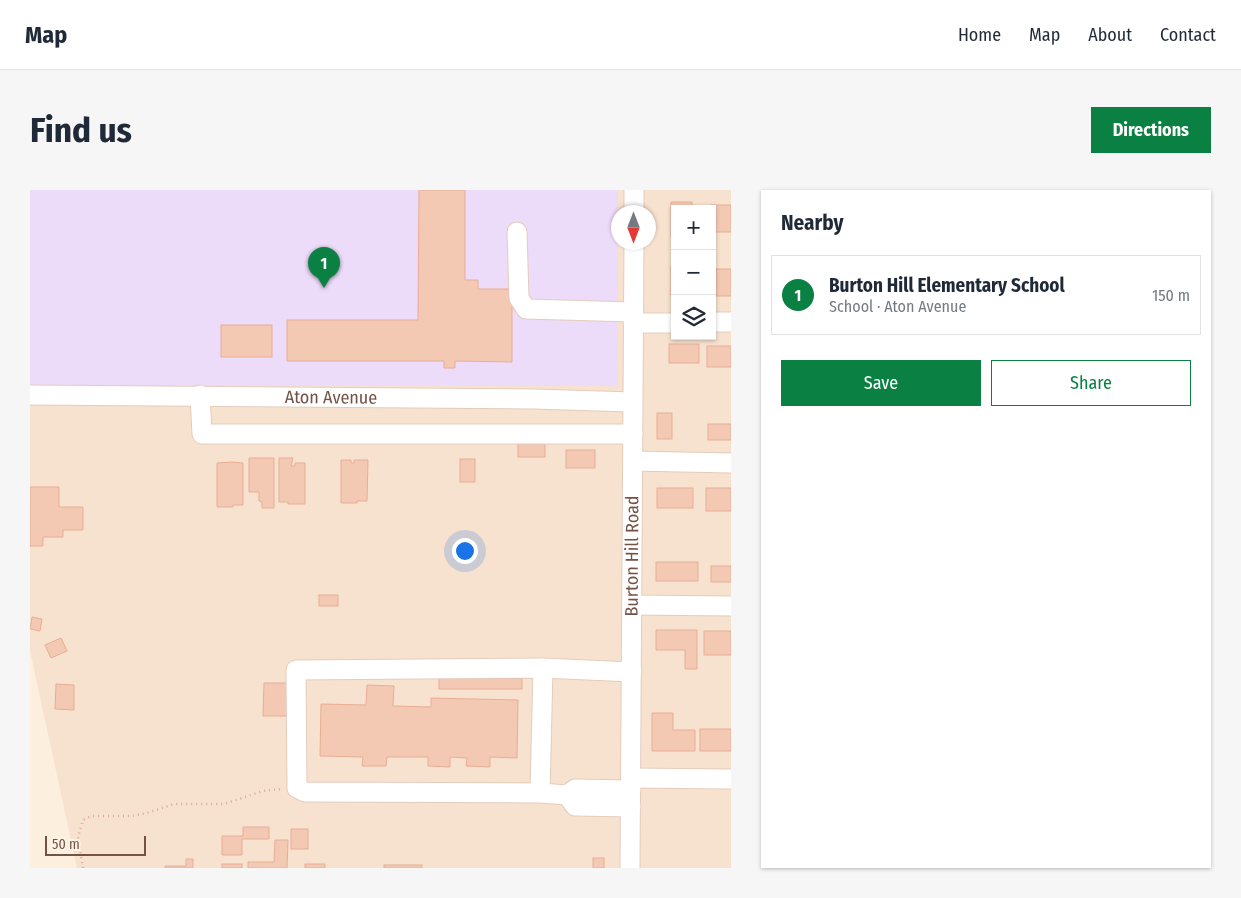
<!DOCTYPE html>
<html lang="en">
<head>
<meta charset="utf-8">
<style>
	body { margin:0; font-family:"Fira Sans Condensed",sans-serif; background:#f6f6f7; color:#1f2937 }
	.controls { position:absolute; right:15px; top:15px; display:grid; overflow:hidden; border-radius:0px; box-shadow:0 1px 4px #0004 }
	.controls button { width:45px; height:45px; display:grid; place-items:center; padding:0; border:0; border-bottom:1px solid #e0e1e3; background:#fff; color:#1f2937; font:25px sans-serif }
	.compass { position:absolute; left:581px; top:15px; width:45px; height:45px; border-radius:50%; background:#fff; box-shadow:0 1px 4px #0004; rotate:180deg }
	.scale { position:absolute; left:15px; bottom:12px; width:101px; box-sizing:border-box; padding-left:5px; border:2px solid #745245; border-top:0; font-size:14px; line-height:18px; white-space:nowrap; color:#745245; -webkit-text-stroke:4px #fff3e6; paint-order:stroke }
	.you { position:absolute; left:434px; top:360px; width:18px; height:18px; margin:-12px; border:4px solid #fff; border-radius:50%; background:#1a73e8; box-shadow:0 0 0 8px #1a73e833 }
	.badge { display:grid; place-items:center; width:32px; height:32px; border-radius:50%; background:#0b8043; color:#fff; font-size:16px; font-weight:700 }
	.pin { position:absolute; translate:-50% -41px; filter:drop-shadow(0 1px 2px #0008) }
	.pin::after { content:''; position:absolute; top:26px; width:18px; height:15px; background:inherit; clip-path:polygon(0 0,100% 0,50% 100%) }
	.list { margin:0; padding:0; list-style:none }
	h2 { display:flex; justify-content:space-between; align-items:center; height:65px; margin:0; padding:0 20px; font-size:21px }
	h2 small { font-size:16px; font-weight:400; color:#747a83 }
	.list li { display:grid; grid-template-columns:32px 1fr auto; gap:15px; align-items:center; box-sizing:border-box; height:80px; margin:0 10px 10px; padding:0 10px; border:1px solid #e0e1e3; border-radius:0px }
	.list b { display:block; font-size:19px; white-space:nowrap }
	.list p { margin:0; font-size:16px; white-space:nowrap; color:#747a83 }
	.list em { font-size:16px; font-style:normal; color:#747a83 }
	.actions { display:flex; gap:10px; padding:15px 20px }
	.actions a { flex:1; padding:11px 0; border:1px solid #0b8043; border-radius:0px; text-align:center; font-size:18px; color:#0b8043 }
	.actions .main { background:#0b8043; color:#fff }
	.icon { flex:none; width:28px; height:28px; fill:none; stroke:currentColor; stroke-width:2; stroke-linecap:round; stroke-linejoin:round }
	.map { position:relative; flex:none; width:701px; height:678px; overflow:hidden; border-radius:0px }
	header { display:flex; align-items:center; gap:30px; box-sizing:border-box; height:70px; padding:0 25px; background:#fff; border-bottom:1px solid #e0e1e3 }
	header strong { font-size:24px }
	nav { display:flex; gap:28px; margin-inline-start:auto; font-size:18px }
	.intro { display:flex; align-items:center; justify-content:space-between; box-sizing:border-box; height:120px; padding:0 30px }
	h1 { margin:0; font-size:35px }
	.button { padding:12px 22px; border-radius:0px; background:#0b8043; color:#fff; font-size:18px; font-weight:700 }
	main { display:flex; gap:30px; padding:0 30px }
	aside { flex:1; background:#fff; border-radius:0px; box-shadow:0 1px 4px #0004 }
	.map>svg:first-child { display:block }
</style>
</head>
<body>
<header>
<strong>Map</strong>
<nav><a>Home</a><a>Map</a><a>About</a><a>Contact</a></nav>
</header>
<div class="intro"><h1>Find us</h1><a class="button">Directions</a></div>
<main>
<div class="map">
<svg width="701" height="678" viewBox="0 0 701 678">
	<rect width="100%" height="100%" fill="#fdefde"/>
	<path fill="#f7e2cf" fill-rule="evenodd" d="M0 0H701V678H47L0 461ZM645 19H682V146H645ZM588 22H618V52H588Z"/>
	<rect fill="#ecdbf9" x="0" y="0" width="588" height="196"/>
	<g fill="#f4c9b4" stroke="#e8ad94">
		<polygon points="389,0 435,0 435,90 448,90 448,99 482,99 482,172 425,171 425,178 414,178 414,171 257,171 257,130 388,130"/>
		<polygon points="641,12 662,12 662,19 645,19 645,47 641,47"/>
		<polygon points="681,15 701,15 701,42 682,42 682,19 681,19"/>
		<rect x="641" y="77" width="4" height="29"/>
		<rect x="686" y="79" width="15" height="27"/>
		<rect x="191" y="135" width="51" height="32"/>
		<rect x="639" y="154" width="30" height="19"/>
		<rect x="677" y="156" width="24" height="21"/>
		<rect x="627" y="223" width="15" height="26"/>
		<rect x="678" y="234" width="23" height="16"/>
		<rect x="488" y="252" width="27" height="15"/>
		<rect x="536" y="260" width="29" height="18"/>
		<polygon points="219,268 244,268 244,318 232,318 232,312 229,311 229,302 219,302"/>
		<polygon points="249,268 263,268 261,276 265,276 265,273 275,273 275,314 258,314 258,312 249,312"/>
		<rect x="430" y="269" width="15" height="23"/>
		<polygon points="311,270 321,270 321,273 324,273 324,270 338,270 337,311 327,311 327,313 311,313"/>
		<polygon points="202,272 213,273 213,315 203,315 203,317 187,317 187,273"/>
		<polygon points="0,297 29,297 29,317 53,317 53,340 33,340 33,347 13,347 13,356 0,356"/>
		<rect x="627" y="298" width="36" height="20"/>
		<rect x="676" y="298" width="25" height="23"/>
		<rect x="626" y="372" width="42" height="19"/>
		<rect x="681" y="376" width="20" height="16"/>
		<rect x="289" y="405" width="19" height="11"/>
		<polygon points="2,427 12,429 10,441 0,439"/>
		<polygon points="626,440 667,440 667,479 655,479 655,460 626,460"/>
		<rect x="674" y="441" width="27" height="24"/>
		<polygon points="31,448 37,461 21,468 15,455"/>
		<rect x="409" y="488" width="83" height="11"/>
		<polygon points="234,493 258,493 258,526 233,526"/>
		<polygon points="26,494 44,495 44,520 25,519"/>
		<polygon points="337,495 364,496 363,516 401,517 401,508 488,510 487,568 460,567 460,577 436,576 437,568 420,567 420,577 398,576 398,567 357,567 356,576 332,576 333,567 290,566 291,514 336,515"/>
		<polygon points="622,523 643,523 643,540 665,540 665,561 622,561"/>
		<rect x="670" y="539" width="31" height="22"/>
		<polygon points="213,637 239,637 239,649 212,649 212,665 192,665 192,646 213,646"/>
		<rect x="261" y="639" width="17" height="20"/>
		<polygon points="245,650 258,650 257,678 218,678 218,672 244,672"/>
		<rect x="563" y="668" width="11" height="10"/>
		<polygon points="156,669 163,669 163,678 135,678 135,676 156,676"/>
		<rect x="192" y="674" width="20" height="4"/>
		<rect x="275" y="674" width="20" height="4"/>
		<rect x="354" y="675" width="38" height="3"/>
	</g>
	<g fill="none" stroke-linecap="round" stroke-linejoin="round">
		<g stroke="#e4ccbd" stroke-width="21">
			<g id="minor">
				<polyline points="604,22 604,0"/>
				<polyline points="487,42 489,108 496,119 603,122"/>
				<polyline points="682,132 701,132"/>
				<polyline points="603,133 645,133"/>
				<path id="s1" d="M0 205 504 209 602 212"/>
				<polyline points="170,205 172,244 603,244"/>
				<polyline points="603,271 701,273"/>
				<polyline points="602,415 701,416"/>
				<polyline points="513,478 602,482"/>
				<polyline points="601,588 701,589"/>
				<polyline points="510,603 513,478 266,480 267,598 275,602 510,603 537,605 545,599 601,600"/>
				<polyline points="537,605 545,616 601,617"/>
				<path id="s2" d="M600 678 604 52"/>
			</g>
		</g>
		<polyline stroke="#d9ac98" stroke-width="2.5" stroke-dasharray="1 4" stroke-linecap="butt" points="53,678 48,647 53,630 61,626 101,626 117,623 144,614 194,614 233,601 252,599"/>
		<use href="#minor" stroke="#fff" stroke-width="19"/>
	</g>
	<g text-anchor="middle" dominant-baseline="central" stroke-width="5" stroke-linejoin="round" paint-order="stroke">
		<g font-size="18" fill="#745245" stroke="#fff3e6">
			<text stroke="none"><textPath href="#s1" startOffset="301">Aton Avenue</textPath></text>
			<text stroke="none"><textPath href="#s2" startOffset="312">Burton Hill Road</textPath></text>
		</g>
	</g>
</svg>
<div class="controls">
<button>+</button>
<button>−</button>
<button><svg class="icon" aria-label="layers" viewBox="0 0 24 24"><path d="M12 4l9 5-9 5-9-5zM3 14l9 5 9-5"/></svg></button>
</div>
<svg class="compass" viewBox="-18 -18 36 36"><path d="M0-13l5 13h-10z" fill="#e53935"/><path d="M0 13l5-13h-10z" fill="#747a83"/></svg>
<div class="scale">50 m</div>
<div class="you"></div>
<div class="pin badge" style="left:294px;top:98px">1</div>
</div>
<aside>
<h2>Nearby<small></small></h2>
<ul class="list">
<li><span class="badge">1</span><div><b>Burton Hill Elementary School</b><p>School · Aton Avenue</p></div><em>150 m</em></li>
</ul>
<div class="actions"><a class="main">Save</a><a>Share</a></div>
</aside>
</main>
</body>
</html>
